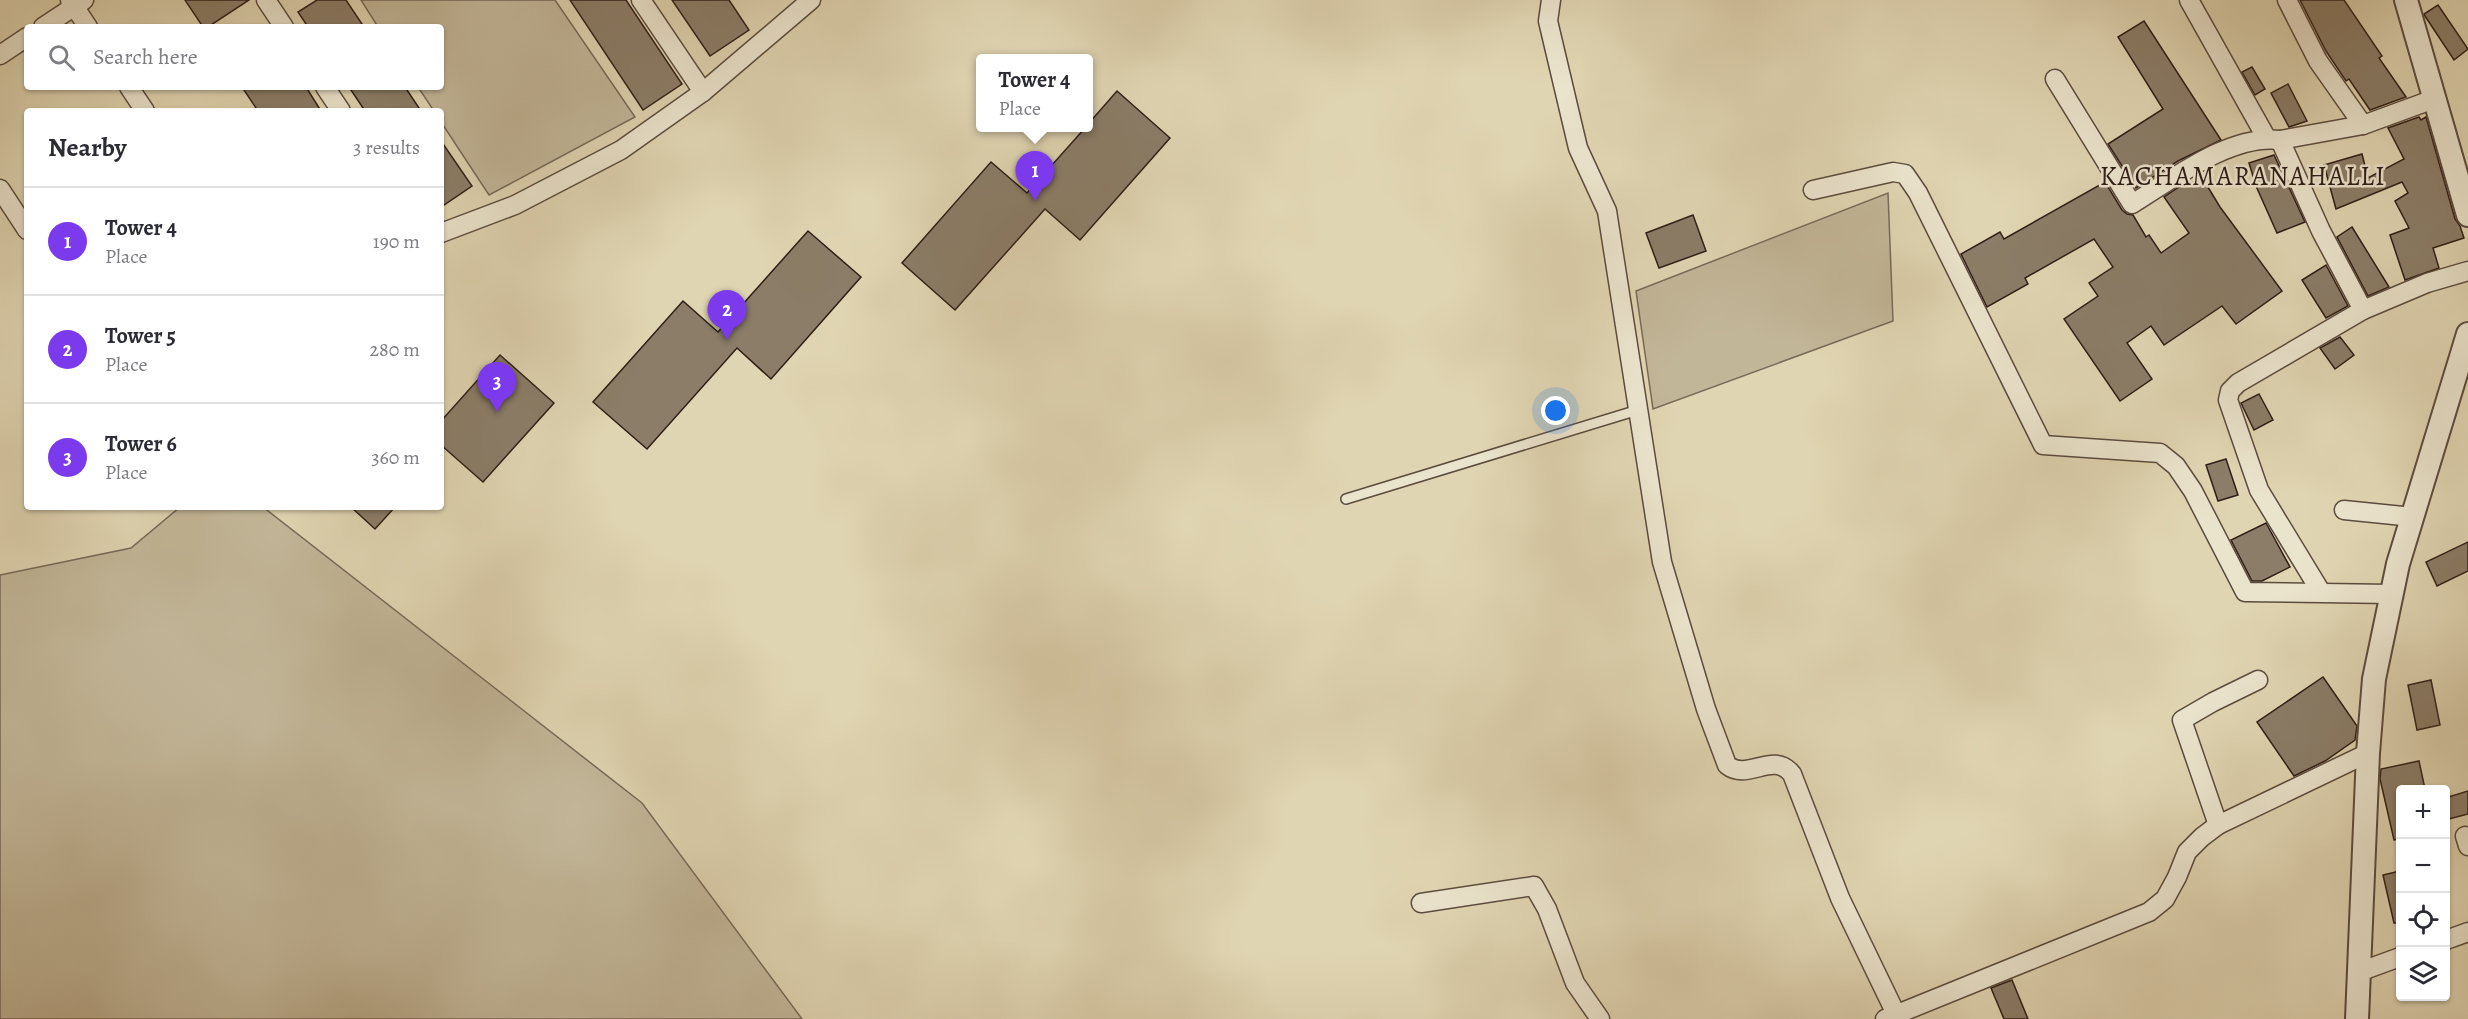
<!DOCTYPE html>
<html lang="en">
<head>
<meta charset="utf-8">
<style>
	body { margin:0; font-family:Alegreya,serif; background:#f2f2f3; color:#2b2b33 }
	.controls { position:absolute; right:18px; bottom:18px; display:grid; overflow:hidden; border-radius:6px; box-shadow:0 2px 4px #0004 }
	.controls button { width:54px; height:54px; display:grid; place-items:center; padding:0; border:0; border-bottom:2px solid #e1e1e2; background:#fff; color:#2b2b33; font:30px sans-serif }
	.you { position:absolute; left:1556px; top:411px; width:21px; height:21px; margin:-15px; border:4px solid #fff; border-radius:50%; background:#1a73e8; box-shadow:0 0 0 9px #1a73e833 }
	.badge { display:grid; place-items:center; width:39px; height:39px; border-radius:50%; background:#7c3aed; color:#fff; font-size:20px; font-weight:700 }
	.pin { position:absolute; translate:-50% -50px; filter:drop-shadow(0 2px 3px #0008) }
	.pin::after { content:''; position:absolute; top:32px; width:21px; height:18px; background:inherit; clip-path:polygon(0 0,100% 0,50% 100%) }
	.popup { position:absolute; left:976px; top:54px; width:117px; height:78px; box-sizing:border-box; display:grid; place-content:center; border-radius:6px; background:#fff; filter:drop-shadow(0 2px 4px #0005); font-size:20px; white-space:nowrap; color:#7c7c81 }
	.popup b { font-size:22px; color:#2b2b33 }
	.popup::after { content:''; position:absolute; left:50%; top:100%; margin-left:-12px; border:12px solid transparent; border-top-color:#fff }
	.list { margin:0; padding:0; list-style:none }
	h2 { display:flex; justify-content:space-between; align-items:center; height:78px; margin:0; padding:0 24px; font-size:26px }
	h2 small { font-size:20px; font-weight:400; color:#7c7c81 }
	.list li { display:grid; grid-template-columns:39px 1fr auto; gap:18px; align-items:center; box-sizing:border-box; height:108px; padding:0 24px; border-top:2px solid #e1e1e2 }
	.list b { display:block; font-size:22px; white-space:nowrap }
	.list p { margin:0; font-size:20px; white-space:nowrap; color:#7c7c81 }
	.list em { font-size:20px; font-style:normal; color:#7c7c81 }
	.icon { flex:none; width:33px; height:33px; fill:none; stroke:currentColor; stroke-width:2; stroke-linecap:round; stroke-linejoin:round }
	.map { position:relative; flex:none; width:2468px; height:1019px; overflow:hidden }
	.search { position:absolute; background:#fff; box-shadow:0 2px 4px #0004; left:24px; top:24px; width:420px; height:66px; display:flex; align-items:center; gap:15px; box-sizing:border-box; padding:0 21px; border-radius:6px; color:#7c7c81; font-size:22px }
	.panel { position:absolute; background:#fff; box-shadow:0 2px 4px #0004; left:24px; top:108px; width:420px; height:402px; border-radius:6px }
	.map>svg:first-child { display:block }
</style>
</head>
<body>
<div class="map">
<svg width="2468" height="1019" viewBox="0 0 2468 1019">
	<rect width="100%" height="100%" fill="#e0d5b2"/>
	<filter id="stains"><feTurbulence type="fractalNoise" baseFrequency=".00333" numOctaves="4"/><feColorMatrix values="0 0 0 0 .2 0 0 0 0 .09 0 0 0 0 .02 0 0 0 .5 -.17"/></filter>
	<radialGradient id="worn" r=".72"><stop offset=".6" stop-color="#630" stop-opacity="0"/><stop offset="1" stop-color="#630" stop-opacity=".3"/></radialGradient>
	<g fill="#c2b698" stroke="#786a58" stroke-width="1.5">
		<polygon points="361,0 555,0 635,117 489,195 441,122 441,111 434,111 418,87 441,87 441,27 378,27"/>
		<polygon points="1888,193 1893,321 1653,409 1636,291"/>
		<polygon points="180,507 263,507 642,803 802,1019 0,1019 0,575 131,548"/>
	</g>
	<g fill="#8b7d68" stroke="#2f1e17" stroke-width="1.5">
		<polygon points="185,0 249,0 208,27 203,27"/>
		<polygon points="317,0 346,0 364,27 308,27 298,12"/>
		<polygon points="570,0 626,0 682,84 643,110"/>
		<polygon points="672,0 729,0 749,30 710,56"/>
		<polygon points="2300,0 2344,0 2382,56 2379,58 2406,97 2370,110 2349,79 2346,81 2326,51"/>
		<polygon points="2438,5 2468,49 2454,60 2425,16 2424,14"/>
		<polygon points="2144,21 2221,140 2178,161 2136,188 2108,144 2163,109 2118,37"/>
		<polygon points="2252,67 2265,89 2255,95 2242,72"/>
		<polygon points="2288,84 2307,121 2289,127 2271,93"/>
		<polygon points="242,87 306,87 321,111 258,111"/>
		<polygon points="349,87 405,87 421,111 365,111"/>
		<polygon points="1117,91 1170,138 1080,240 1045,209 955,310 902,263 991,162 1027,193 1085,128 1089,128 1089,123"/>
		<polygon points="2419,117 2421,120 2426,117 2455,219 2460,226 2464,238 2433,248 2439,268 2405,280 2390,235 2409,228 2395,201 2408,193 2402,182 2336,209 2324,165 2362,154 2368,178 2404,159 2388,128"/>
		<polygon points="441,141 472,186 441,207"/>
		<polygon points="2274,155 2305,222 2277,233 2256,186 2249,163"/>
		<polygon points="2203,179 2220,207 2282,291 2236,324 2222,306 2164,345 2151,326 2127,343 2152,379 2120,401 2064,319 2098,296 2089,283 2113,267 2094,239 2025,278 2028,284 1987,307 1961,254 2000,232 2004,239 2105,182 2122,210 2127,214 2133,215 2146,237 2149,235 2161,253 2189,233 2164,197 2179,187"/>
		<polygon points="1693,215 1706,251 1659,268 1646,233"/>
		<polygon points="2352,227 2389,287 2368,296 2337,237"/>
		<polygon points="808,231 861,277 771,379 737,348 647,449 593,402 683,301 718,332"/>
		<polygon points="2326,265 2348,306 2326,318 2302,280"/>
		<polygon points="2340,337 2354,355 2335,369 2320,348"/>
		<polygon points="500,355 554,403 483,482 441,445 441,421"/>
		<polygon points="2259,394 2273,420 2254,430 2241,403"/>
		<polygon points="2226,459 2238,495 2218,501 2206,465"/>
		<polygon points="351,507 395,507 375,529"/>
		<polygon points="2266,523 2290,567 2262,581 2252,581 2231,540"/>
		<polygon points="2468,542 2468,571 2437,586 2426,562"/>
		<polygon points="2323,677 2357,726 2355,740 2325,761 2294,776 2257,722"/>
		<polygon points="2431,680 2440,725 2417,730 2408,685"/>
		<polygon points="2419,761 2425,789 2400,789 2400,839 2394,840 2380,779 2381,769"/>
		<polygon points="2468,791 2468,814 2445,820 2445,798"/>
		<polygon points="2400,871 2400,923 2394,923 2383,875"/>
		<polygon points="2012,980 2028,1019 2004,1019 1991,988"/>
	</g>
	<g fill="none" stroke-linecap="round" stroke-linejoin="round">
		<g stroke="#5b4c3e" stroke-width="12">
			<polyline id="service" points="1346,499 1638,410"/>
		</g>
		<g stroke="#5b4c3e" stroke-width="21">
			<g id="minor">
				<polyline points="70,0 88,27"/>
				<polyline points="266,0 284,27"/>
				<polyline points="641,0 703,92"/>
				<path d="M1551 0 1548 21 1578 148 1607 211 1662 562 1706 709 1727 765C1748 782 1773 750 1792 774L1840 898 1896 1014"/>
				<polyline points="2189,0 2267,139"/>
				<polyline points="2287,0 2318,61 2363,125"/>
				<polyline points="43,27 84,0"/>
				<polyline points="0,55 27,37"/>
				<path d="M2055 79 2132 204C2173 179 2230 134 2280 140L2363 125 2434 99"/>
				<polyline points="129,87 145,111"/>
				<polyline points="325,87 341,111"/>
				<polyline points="2280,140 2321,231 2363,310"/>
				<polyline points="0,189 27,230"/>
				<polyline points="1813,190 1893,172 1905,174 1918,193 2043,445 2160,453 2176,466 2193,491 2245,592 2392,594"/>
				<polyline points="441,233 515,205 621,150 703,92 811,0"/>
				<polyline points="2344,510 2413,517"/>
				<polyline points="2321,592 2259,490 2228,400 2230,391 2238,383 2363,310 2427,283 2468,271"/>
				<polyline points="2218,825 2182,720 2213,702 2258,680"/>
				<polyline points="2465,836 2468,846"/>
				<polyline points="1421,903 1534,886 1547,909 1575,983 1600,1019"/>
				<polyline points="2446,940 2468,932"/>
				<polyline points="2359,972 2400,957"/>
				<polyline points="1885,1019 2149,912 2165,899 2177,877 2187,852 2202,837 2218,825 2368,753"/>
			</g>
		</g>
		<g stroke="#5b4c3e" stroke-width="26">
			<g id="tertiary">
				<polyline points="2406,0 2468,215"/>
				<polyline points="2357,1019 2368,753 2374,679 2398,564 2468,334"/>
			</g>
		</g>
		<use href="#service" stroke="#ebe4cd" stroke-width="9"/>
		<use href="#minor" stroke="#ebe4cd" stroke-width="18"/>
		<use href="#tertiary" stroke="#ebe4cd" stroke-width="22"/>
	</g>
	<g text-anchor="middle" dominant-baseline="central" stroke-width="5" stroke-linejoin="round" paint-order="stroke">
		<g font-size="27" letter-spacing="1.5" fill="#2f1e17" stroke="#ebe4cd">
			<text x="2243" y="176">KACHAMARANAHALLI</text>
		</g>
	</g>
	<rect width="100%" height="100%" filter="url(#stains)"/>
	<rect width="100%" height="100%" fill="url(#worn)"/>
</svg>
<div class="controls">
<button>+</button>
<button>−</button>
<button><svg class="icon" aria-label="locate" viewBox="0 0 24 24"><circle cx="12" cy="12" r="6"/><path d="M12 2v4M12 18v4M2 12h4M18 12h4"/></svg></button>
<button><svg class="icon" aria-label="layers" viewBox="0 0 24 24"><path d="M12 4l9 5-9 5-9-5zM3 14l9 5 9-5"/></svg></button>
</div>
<div class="you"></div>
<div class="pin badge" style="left:1035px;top:201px">1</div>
<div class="popup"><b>Tower 4</b>Place</div>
<div class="pin badge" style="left:727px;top:340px">2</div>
<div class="pin badge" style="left:497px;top:412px">3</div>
<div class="search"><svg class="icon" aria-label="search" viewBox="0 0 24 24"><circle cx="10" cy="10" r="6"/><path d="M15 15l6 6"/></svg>Search here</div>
<section class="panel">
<h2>Nearby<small>3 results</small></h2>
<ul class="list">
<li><span class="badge">1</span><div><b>Tower 4</b><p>Place</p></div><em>190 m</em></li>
<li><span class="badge">2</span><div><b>Tower 5</b><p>Place</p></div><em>280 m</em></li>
<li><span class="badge">3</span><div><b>Tower 6</b><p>Place</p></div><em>360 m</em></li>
</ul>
</section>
</div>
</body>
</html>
